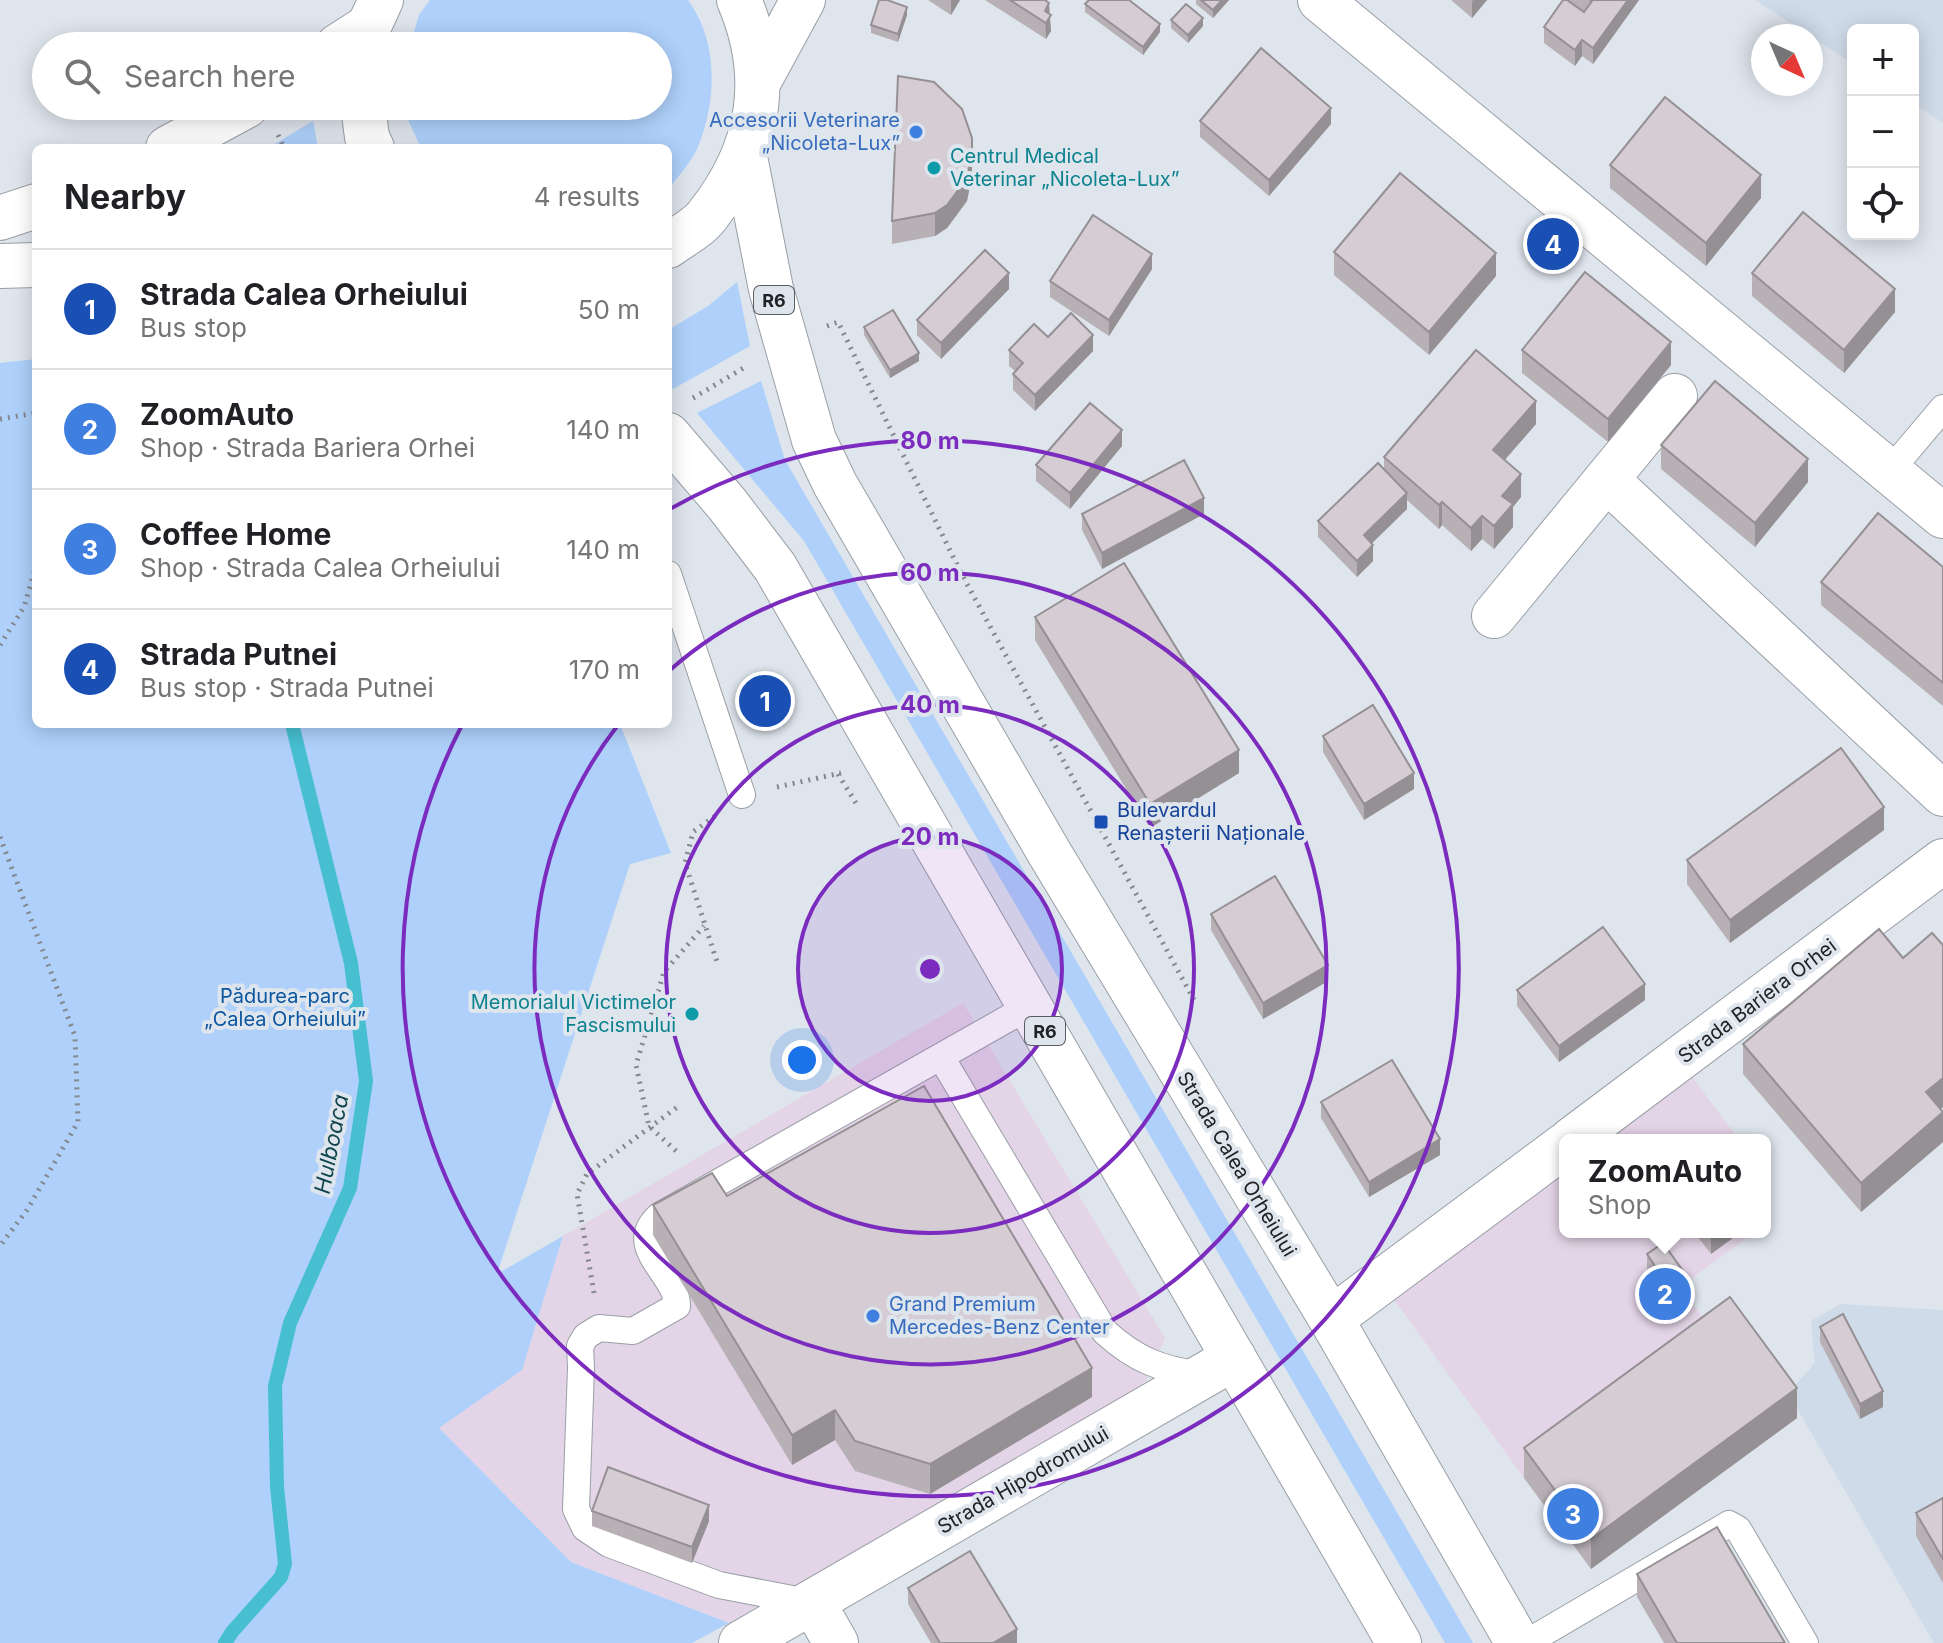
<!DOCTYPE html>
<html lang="en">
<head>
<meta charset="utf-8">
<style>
	body { margin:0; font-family:Inter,sans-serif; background:#f6f6f6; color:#202124 }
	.controls { position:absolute; right:24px; top:24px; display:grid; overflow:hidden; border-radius:12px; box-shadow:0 4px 20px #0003 }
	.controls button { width:72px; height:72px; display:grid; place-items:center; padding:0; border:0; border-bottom:2px solid #e0e0e0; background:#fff; color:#202124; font:40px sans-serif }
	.compass { position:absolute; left:1751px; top:24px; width:72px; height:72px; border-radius:50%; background:#fff; box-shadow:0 4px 20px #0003; rotate:136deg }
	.you { position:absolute; left:802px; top:1060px; width:28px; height:28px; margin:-20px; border:6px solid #fff; border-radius:50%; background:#1a73e8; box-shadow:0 0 0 12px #1a73e833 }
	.badge { display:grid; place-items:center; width:52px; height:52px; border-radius:50%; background:#0f766e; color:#fff; font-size:26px; font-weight:700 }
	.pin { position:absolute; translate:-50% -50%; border:4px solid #fff; box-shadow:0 2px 8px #0006 }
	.popup { position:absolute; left:1559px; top:1134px; width:212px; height:104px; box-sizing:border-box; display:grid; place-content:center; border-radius:12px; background:#fff; filter:drop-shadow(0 2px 6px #0005); font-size:26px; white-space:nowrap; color:#757577 }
	.popup b { font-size:30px; color:#202124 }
	.popup::after { content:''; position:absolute; left:50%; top:100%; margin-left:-16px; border:16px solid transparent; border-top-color:#fff }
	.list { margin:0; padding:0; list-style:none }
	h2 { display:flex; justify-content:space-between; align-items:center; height:104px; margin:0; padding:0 32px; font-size:34px }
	h2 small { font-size:26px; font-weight:400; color:#757577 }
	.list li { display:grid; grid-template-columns:52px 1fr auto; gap:24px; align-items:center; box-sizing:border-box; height:120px; padding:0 32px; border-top:2px solid #e0e0e0 }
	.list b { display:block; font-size:30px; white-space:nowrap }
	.list p { margin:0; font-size:26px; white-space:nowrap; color:#757577 }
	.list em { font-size:26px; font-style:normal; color:#757577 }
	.icon { flex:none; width:44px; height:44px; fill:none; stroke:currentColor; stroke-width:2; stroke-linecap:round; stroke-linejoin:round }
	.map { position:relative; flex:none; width:1943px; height:1643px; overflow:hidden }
	.search { position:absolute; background:#fff; box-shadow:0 4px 20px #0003; left:32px; top:32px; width:640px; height:88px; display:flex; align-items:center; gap:20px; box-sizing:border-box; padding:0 28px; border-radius:44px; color:#757577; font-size:30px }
	.panel { position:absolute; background:#fff; box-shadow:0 4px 20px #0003; left:32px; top:144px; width:640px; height:584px; border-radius:12px }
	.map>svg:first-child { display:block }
</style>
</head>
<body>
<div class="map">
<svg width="1943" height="1643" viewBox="0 0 1943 1643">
	<rect width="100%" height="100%" fill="#dfe5ed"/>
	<g fill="#e4d4e7">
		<polygon points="963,1003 1165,1338 1142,1390 729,1623 571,1562 439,1428 522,1370 563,1236"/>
		<polygon points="1689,1073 1736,1136 1730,1140 1598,1140"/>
		<polygon points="1565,1164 1565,1232 1755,1232 1680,1287 1717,1336 1524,1478 1389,1293"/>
	</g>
	<g fill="#d0dbe9">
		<polygon points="1755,0 1943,0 1943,123 1913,103 1913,30 1853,30 1853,64"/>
		<polygon points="1840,1304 1943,1310 1943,1643 1934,1643 1788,1393 1815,1363 1811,1321"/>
	</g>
	<g fill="#aed0fa">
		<path d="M430 0H688C719 42 717 103 697 149 691 163 677 177 668 190V148H421L408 120 407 106H658V46H410L419 15Z"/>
		<polygon points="313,121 318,148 268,148"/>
		<polygon points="737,282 750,346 673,389 668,384 668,330 708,306"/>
		<polygon points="36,359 36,724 620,724 671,853 630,864 497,1274 563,1236 522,1370 439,1428 571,1562 729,1623 692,1643 0,1643 0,363"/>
		<polygon points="761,381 785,460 1473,1643 1445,1643 804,541 697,413"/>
	</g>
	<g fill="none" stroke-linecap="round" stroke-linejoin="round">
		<polyline stroke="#47bfd1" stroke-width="14" points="225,1643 232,1632 281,1577 285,1564 277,1487 275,1386 290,1323 350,1188 366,1081 351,963 292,724"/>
		<g stroke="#999fa6" stroke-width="28">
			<g id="lane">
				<polyline points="1889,472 1943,408"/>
				<polyline points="668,574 742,795"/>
				<path d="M941 1057 1105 1332C1136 1360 1160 1369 1201 1375"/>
				<path d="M813 1603 719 1585 609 1544 585 1528 576 1509 581 1368 580 1346 586 1336 599 1328 633 1331 677 1306C678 1274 624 1248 659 1216L1030 1006"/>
				<polyline points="1526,1643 1729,1524 1738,1529 1805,1643"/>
			</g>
		</g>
		<g stroke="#999fa6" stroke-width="46">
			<g id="street">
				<polyline points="1607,480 1943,794"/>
				<polyline points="1494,616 1675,396"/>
				<polyline points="1571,1140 1943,861"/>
				<polyline points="1331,1319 1565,1145"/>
				<polyline points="813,1603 836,1643"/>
				<polyline points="741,1643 1234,1358"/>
			</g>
		</g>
		<g stroke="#999fa6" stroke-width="46">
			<g id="secondary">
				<polyline points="1320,0 1943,516"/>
				<polyline points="759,81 803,0"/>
			</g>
		</g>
		<g stroke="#999fa6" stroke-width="46">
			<g id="primary">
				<polyline points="338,46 369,26"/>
				<polyline points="168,148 246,106"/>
				<polyline points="0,218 36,206"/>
				<polyline points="0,266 36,265"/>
			</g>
		</g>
		<g stroke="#999fa6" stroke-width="46">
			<g id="highway">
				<polyline points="366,46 369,26 381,0"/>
				<polyline points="363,106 367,137 372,148"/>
				<polyline points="745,157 771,289 814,440 835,484 1050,854 1331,1319 1518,1643"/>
				<path d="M668 246C680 237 698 228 707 216 760 149 772 78 739 0"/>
				<polyline points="668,435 727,504 775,567 1399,1643"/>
			</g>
		</g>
		<g stroke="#84888e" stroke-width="5" stroke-dasharray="2 6" stroke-linecap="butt">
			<polyline points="278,135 284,148"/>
			<polyline points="827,326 838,322 962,575 1194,1000"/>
			<polyline points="693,398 747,366"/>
			<polyline points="0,419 36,413"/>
			<polyline points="0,645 24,607 36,566"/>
			<polyline points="838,774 859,808"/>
			<polyline points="777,787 841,773"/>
			<polyline points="715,816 693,832 685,863 718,965"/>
			<polyline points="0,837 75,1036 78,1122 27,1210 0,1246"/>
			<polyline points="676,1151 649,1126 636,1065 664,972 704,926"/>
			<polyline points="594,1293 577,1194 587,1174 680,1105"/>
		</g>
		<use href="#lane" stroke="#fff" stroke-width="26"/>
		<use href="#street" stroke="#fff" stroke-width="44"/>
		<use href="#secondary" stroke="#fff" stroke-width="44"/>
		<use href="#primary" stroke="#fff" stroke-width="44"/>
		<use href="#highway" stroke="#fff" stroke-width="44"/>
	</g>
	<g fill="#b7b0b5">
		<polygon points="928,0 960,0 951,15"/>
		<polygon points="985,0 1045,0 1049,14 1051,31 1046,39"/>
		<polygon points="1196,0 1229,0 1213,18 1196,4"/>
		<polygon points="1451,0 1487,0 1472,18"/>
		<polygon points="1568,0 1639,0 1593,64 1582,56 1575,66 1544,43 1544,27 1584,12"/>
		<polygon points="1085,4 1160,32 1143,55 1085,12"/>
		<polygon points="907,15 898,42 871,33 871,25"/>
		<polygon points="1171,20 1203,26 1188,43 1171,28"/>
		<polygon points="1200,121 1331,124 1269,196 1200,137"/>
		<polygon points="1610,165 1761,198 1706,266 1610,188"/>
		<polygon points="972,176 967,201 947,228 935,236 892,244 892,221"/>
		<polygon points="1334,252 1496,276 1429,355 1334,275"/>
		<polygon points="1152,269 1109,336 1050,297 1050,281"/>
		<polygon points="1752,273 1895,312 1844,373 1752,296"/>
		<polygon points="1009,289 941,359 917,335 917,320"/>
		<polygon points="864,327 919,361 890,378 864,335"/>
		<polygon points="1009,350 1093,351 1035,411 1013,390 1013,374 1015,371 1009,366"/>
		<polygon points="1522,350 1671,365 1608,442 1522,373"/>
		<polygon points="1536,424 1505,460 1521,497 1513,507 1513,527 1494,549 1482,539 1471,551 1442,525 1439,529 1407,500 1407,509 1372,543 1373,561 1357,577 1318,537 1318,521 1384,469 1384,457"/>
		<polygon points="1661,445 1808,482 1755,547 1661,469"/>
		<polygon points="1122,446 1070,509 1036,481 1036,465"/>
		<polygon points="1082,514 1204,514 1102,569 1082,530"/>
		<polygon points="1943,567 1943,706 1821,605 1821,582"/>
		<polygon points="1035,617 1239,773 1150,828 1035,640"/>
		<polygon points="1323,736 1414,789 1364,820 1323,752"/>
		<polygon points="1884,830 1730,943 1687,884 1687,860"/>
		<polygon points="1211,914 1328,981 1263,1019 1211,930"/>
		<polygon points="1943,945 1943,1107 1941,1109 1943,1112 1943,1142 1861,1212 1743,1074 1743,1044 1903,958"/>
		<polygon points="1517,990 1645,1000 1559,1062 1517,1006"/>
		<polygon points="1321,1102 1440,1155 1369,1197 1321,1118"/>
		<polygon points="727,1196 1092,1397 930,1494 855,1471 835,1440 792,1465 653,1235 653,1205"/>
		<polygon points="1694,1232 1741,1232 1711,1254"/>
		<polygon points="1647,1254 1686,1305 1669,1316 1647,1284"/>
		<polygon points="1820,1327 1883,1407 1860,1419 1820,1342"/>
		<polygon points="1797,1418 1591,1569 1524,1478 1524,1448"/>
		<polygon points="1943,1498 1943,1583 1916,1536 1916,1513"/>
		<polygon points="592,1511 709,1521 692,1563 592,1526"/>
		<polygon points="1637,1574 1785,1643 1664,1643 1637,1597"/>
		<polygon points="908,1588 1017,1643 931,1643 908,1604"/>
	</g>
	<g fill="#959094">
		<polygon points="951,0 960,0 951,15"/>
		<polygon points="1222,0 1229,0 1213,18 1213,10"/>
		<polygon points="1473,0 1487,0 1472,18 1472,2"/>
		<polygon points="1628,0 1639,0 1593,64 1593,48"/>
		<polygon points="1049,3 1051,31 1046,39 1045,11"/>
		<polygon points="907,7 907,15 898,42 898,34"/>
		<polygon points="1203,18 1203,26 1188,43 1188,35"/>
		<polygon points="1160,24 1160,32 1143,55 1143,47"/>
		<polygon points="1582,40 1582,56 1575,66 1575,50"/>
		<polygon points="1331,108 1331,124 1269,196 1269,180"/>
		<polygon points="972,152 972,176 967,201 947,228 935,236 935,213"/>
		<polygon points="1761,175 1761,198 1706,266 1706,243"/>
		<polygon points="1496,253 1496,276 1429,355 1429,332"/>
		<polygon points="1152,254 1152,269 1109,336 1109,320"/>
		<polygon points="1009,273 1009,289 941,359 941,343"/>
		<polygon points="1895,289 1895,312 1844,373 1844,350"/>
		<polygon points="1093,335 1093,351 1035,411 1035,395"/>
		<polygon points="1671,342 1671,365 1608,442 1608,419"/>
		<polygon points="919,353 919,361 890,378 890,370"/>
		<polygon points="1536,401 1536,424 1493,473 1493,450"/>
		<polygon points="1122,430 1122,446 1070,509 1070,493"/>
		<polygon points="1808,459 1808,482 1755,547 1755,523"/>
		<polygon points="1521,474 1521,497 1513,507 1513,527 1494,549 1494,526 1502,496"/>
		<polygon points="1407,493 1407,509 1364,551 1364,535"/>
		<polygon points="1204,498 1204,514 1102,569 1102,553"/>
		<polygon points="1442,502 1442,525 1439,529 1439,505"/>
		<polygon points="1482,516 1482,539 1471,551 1471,528"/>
		<polygon points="1373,545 1373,561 1357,577 1357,561"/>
		<polygon points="1239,750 1239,773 1150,828 1150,804"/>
		<polygon points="1414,773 1414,789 1364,820 1364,804"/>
		<polygon points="1884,807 1884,830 1730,943 1730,920"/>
		<polygon points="1328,965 1328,981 1263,1019 1263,1003"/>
		<polygon points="1645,984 1645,1000 1559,1062 1559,1046"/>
		<polygon points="1943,1078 1943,1107 1926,1122 1926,1092"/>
		<polygon points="1943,1112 1943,1142 1861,1212 1861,1183"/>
		<polygon points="1440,1139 1440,1155 1369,1197 1369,1182"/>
		<polygon points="1719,1232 1741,1232 1711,1254 1711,1238"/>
		<polygon points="1686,1275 1686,1305 1669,1316 1669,1287"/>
		<polygon points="1092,1368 1092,1397 930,1494 930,1464"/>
		<polygon points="1797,1388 1797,1418 1591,1569 1591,1539"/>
		<polygon points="1883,1391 1883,1407 1860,1419 1860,1404"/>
		<polygon points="835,1410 835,1440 792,1465 792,1435"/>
		<polygon points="709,1505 709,1521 692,1563 692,1547"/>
		<polygon points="1017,1629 1017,1643 993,1643"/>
	</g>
	<g fill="#d5cdd3" stroke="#959094" stroke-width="2">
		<polygon points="879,0 887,0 907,7 898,34 871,25"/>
		<polygon points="1010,0 1045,0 1049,3 1045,11 1051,15 1046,23"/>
		<polygon points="1089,0 1129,0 1160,24 1143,47 1085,4"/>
		<polygon points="1201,0 1222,0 1213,10"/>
		<polygon points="1563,0 1567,0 1584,12 1592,1 1590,0 1628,0 1593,48 1582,40 1575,50 1544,27"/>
		<polygon points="1186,4 1203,18 1188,35 1171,20"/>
		<polygon points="1261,48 1331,108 1269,180 1200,121"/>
		<polygon points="898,76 934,82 962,109 972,138 972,152 967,178 947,205 935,213 892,221"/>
		<polygon points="1665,97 1761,175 1706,243 1610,165"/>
		<polygon points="1400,173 1496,253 1429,332 1334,252"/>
		<polygon points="1803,212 1895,289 1844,350 1752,273"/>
		<polygon points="1093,215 1152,254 1109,320 1050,281"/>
		<polygon points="985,250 1009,273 941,343 917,320"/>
		<polygon points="1585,272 1671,342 1608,419 1522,350"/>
		<polygon points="893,310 919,353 890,370 864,327"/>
		<polygon points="1071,313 1093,335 1035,395 1013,374 1023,363 1009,350 1034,324 1048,337"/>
		<polygon points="1476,350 1536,401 1493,450 1521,474 1502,496 1513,504 1494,526 1482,516 1471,528 1442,502 1439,505 1384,457"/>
		<polygon points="1715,381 1808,459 1755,523 1661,445"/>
		<polygon points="1090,403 1122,430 1070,493 1036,465"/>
		<polygon points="1184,460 1204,498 1102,553 1082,514"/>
		<polygon points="1378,463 1407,493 1364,535 1373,545 1357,561 1318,521"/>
		<polygon points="1878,513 1943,567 1943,683 1821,582"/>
		<polygon points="1124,563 1239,750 1150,804 1035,617"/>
		<polygon points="1373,705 1414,773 1364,804 1323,736"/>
		<polygon points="1841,748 1884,807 1730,920 1687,860"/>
		<polygon points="1275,876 1328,965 1263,1003 1211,914"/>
		<polygon points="1603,927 1645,984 1559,1046 1517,990"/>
		<polygon points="1879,929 1903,958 1932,933 1943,945 1943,1078 1926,1092 1943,1112 1861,1183 1743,1044"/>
		<polygon points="1392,1060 1440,1139 1369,1182 1321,1102"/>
		<polygon points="924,1086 1092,1368 930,1464 855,1441 835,1410 792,1435 653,1205 712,1173 727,1196"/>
		<polygon points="1706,1232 1719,1232 1711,1238"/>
		<polygon points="1663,1243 1686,1275 1669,1287 1647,1254"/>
		<polygon points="1730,1297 1797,1388 1591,1539 1524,1448"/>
		<polygon points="1843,1314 1883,1391 1860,1404 1820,1327"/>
		<polygon points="608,1467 709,1505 692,1547 592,1511"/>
		<polygon points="1943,1498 1943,1559 1916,1513"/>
		<polygon points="1717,1527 1785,1643 1677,1643 1637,1574"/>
		<polygon points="970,1551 1017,1629 993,1643 940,1643 908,1588"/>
	</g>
	<circle cx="930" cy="969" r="132" fill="#7b2cbf" fill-opacity=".12"/>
	<g fill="none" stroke="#7b2cbf" stroke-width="4">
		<circle cx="930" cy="969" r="132"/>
		<circle cx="930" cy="969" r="264"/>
		<path d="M670 670A396 396 0 1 1 618 725"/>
		<path d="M670 509A528 528 0 1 1 462 725"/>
	</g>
	<g fill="#3f7fe0" stroke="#dfe5ed" stroke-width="3">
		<circle cx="916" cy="132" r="8"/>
		<circle cx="873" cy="1316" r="8"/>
	</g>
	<g fill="#0f9aa8" stroke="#dfe5ed" stroke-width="3">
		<circle cx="934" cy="168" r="8"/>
		<circle cx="692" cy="1014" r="8"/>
	</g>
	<rect fill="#1a4fb4" stroke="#dfe5ed" stroke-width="3" x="1093" y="814" width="16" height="16" rx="4"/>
	<g text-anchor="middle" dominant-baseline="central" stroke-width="8" stroke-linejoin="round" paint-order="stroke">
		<g fill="#dfe5ed" stroke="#595c61" stroke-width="2">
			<rect x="754" y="286" width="40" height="28" rx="6"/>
			<rect x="1025" y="1017" width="40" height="28" rx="6"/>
		</g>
		<g font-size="18" font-weight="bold" fill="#202225">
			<text x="774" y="300">R6</text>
			<text x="1045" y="1031">R6</text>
		</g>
		<g font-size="20" fill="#366cbe" stroke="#dfe5ed" text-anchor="end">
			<text x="900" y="120">Accesorii Veterinare<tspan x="900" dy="23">„Nicoleta-Lux”</tspan></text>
			<text x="889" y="1304" text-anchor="start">Grand Premium<tspan x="889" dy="23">Mercedes-Benz Center</tspan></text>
		</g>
		<g font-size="20" fill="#0d838f" stroke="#dfe5ed" text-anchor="start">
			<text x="950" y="156">Centrul Medical<tspan x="950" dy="23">Veterinar „Nicoleta-Lux”</tspan></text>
			<text x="676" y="1002" text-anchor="end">Memorialul Victimelor<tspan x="676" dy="23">Fascismului</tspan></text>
		</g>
		<g font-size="20" fill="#164399" stroke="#dfe5ed" text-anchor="start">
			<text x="1117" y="810">Bulevardul<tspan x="1117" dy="23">Renașterii Naționale</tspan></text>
		</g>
		<g font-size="20" fill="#0b56a0" stroke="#dfe5ed">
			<text x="285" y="996">Pădurea-parc<tspan x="285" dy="23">„Calea Orheiului”</tspan></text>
		</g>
		<g font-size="20" fill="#202225" stroke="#dfe5ed">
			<text transform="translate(1757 1001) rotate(-37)">Strada Bariera Orhei</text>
			<text transform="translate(1237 1164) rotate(59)">Strada Calea Orheiului</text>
			<text transform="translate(1023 1480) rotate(-30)">Strada Hipodromului</text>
		</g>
		<g font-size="22" font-style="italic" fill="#11464e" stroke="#dfe5ed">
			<text transform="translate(331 1144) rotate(-79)">Hulboaca</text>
		</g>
	</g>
	<circle cx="930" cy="969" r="12" fill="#7b2cbf" stroke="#dfe5ed" stroke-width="4"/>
	<g font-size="24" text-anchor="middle" font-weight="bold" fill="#7b2cbf" stroke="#dfe5ed" stroke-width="8" stroke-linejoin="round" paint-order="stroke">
		<text x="930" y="449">80 m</text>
		<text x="930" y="581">60 m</text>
		<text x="930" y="713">40 m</text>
		<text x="930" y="845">20 m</text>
	</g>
</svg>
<div class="controls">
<button>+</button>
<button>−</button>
<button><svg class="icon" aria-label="locate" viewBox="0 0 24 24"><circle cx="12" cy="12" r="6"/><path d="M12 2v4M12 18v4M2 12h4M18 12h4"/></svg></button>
</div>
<svg class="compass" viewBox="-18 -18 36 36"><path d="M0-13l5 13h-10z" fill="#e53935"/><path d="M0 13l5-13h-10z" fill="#757577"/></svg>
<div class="you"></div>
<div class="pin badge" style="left:765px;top:701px;background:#1a4fb4">1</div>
<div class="pin badge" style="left:1665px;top:1294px;background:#3f7fe0">2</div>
<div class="popup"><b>ZoomAuto</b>Shop</div>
<div class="pin badge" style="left:1573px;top:1514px;background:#3f7fe0">3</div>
<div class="pin badge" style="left:1553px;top:244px;background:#1a4fb4">4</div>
<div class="search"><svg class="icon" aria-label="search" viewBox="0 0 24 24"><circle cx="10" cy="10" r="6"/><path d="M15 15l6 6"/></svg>Search here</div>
<section class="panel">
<h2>Nearby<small>4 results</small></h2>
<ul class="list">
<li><span class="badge" style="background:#1a4fb4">1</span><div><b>Strada Calea Orheiului</b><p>Bus stop</p></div><em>50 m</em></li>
<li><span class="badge" style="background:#3f7fe0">2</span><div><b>ZoomAuto</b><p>Shop · Strada Bariera Orhei</p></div><em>140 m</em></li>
<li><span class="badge" style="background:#3f7fe0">3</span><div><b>Coffee Home</b><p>Shop · Strada Calea Orheiului</p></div><em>140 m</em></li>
<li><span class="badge" style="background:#1a4fb4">4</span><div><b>Strada Putnei</b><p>Bus stop · Strada Putnei</p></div><em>170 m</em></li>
</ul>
</section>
</div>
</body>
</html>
